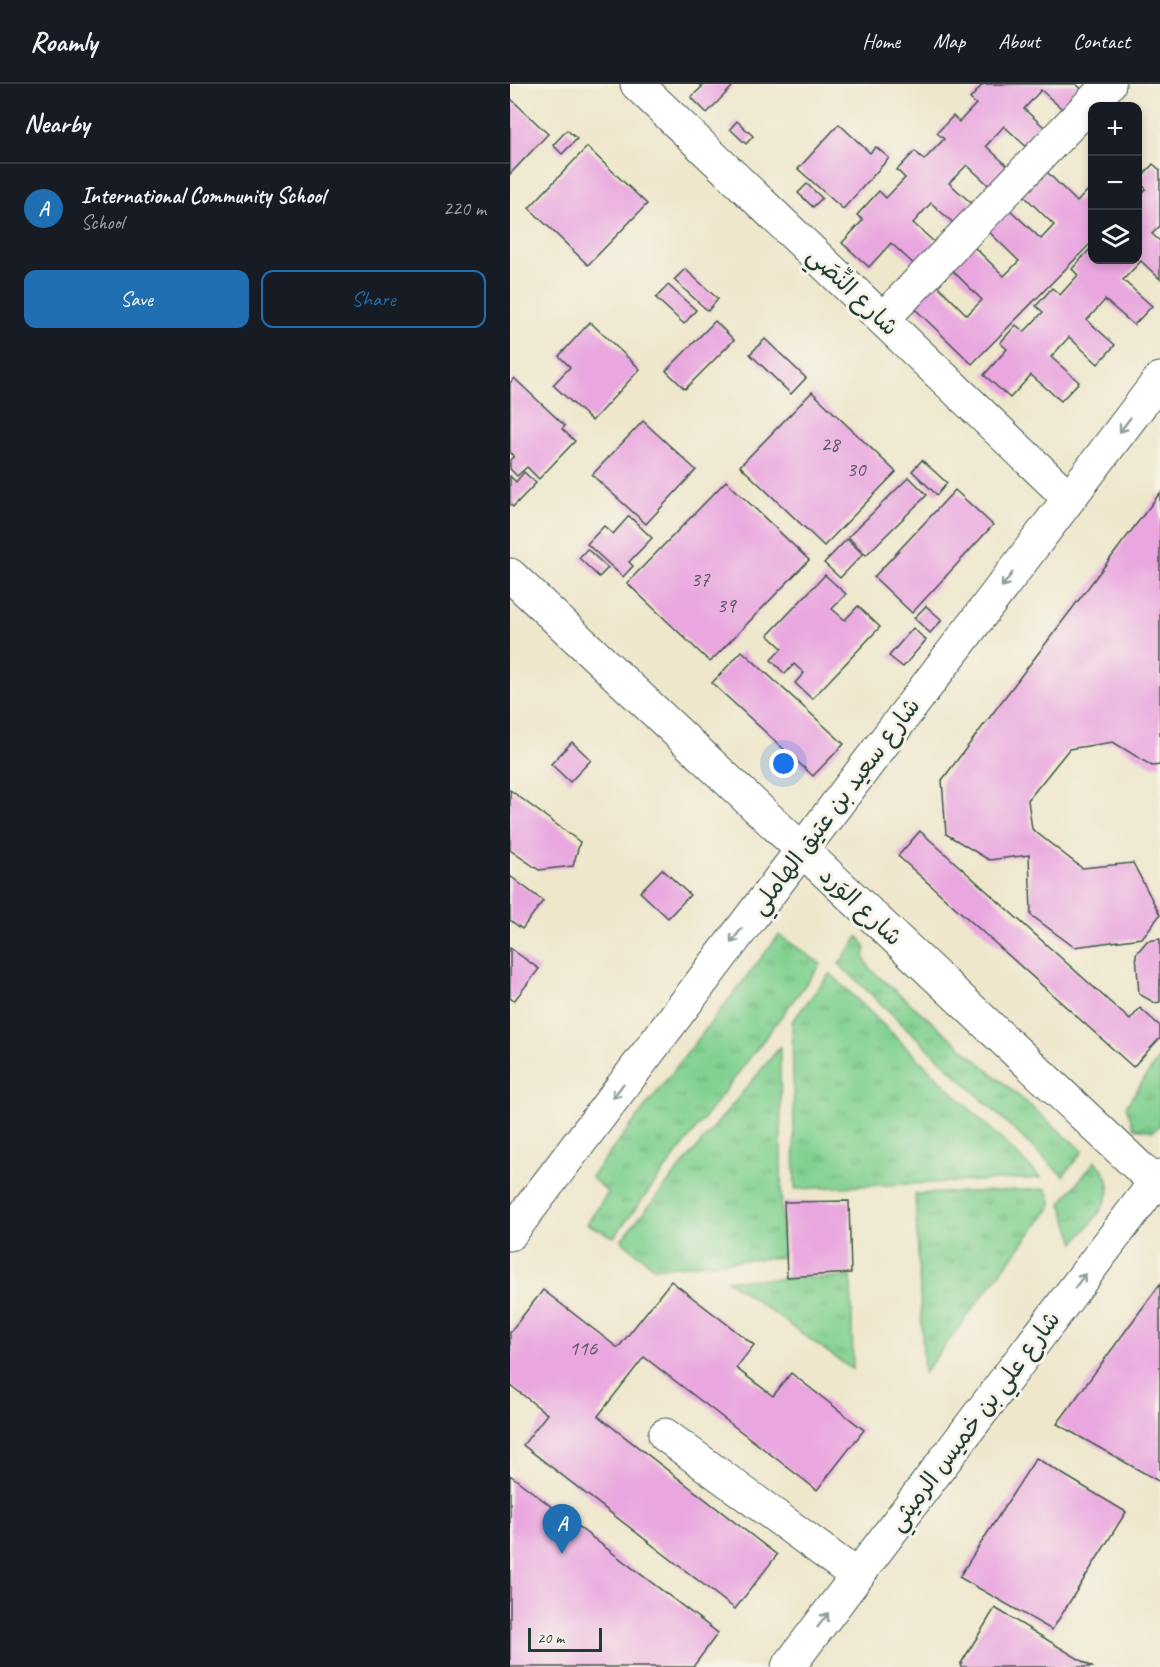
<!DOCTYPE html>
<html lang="en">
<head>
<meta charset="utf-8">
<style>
	body { margin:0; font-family:Caveat,"Playpen Sans Arabic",sans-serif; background:#20242c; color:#f1f3f6 }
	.controls { position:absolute; right:18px; top:18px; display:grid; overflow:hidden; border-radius:12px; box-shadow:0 3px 9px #0003 }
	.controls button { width:54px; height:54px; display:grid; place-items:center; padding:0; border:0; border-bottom:2px solid #363941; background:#171b24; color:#f1f3f6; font:30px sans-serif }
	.scale { position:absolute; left:18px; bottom:15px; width:74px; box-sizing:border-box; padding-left:6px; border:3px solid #1f3d34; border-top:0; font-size:16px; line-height:21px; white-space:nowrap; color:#1f3d34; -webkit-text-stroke:4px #f7f3e8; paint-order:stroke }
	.you { position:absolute; left:274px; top:680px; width:21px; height:21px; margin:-15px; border:4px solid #fff; border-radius:50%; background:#1a73e8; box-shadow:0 0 0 9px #1a73e833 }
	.badge { display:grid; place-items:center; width:39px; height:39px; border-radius:50%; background:#1f6fb2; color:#fff; font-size:20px; font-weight:700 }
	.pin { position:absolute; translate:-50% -50px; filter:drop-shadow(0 2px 3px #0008) }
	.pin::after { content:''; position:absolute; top:32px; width:21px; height:18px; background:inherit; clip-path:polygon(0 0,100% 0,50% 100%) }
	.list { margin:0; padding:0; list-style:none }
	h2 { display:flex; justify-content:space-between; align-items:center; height:78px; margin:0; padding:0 24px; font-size:26px }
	h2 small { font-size:20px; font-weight:400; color:#9ea1a6 }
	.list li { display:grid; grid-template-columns:39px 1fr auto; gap:18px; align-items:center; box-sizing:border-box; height:90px; padding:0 24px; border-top:2px solid #363941 }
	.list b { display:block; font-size:22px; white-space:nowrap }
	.list p { margin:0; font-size:20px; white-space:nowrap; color:#9ea1a6 }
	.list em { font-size:20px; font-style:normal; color:#9ea1a6 }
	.actions { display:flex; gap:12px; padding:18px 24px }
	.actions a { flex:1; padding:14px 0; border:2px solid #1f6fb2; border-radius:12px; text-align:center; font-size:21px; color:#1f6fb2 }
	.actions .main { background:#1f6fb2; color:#fff }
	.icon { flex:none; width:33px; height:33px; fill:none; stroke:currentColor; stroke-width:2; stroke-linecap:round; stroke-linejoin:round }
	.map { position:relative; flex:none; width:650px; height:1583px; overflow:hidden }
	header { display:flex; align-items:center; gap:36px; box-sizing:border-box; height:84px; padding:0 30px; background:#171b24; border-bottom:2px solid #363941 }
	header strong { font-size:28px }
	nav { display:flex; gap:33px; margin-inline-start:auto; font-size:21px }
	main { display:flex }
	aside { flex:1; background:#171b24 }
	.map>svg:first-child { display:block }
</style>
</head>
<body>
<header>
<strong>Roamly</strong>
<nav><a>Home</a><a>Map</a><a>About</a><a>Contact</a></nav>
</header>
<main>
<aside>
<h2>Nearby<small></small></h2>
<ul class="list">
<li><span class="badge">A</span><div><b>International Community School</b><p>School</p></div><em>220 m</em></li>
</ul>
<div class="actions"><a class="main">Save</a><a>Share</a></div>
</aside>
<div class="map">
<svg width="650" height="1583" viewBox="0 0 650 1583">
	<defs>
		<pattern id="grass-tufts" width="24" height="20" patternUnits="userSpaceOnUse" patternTransform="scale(1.5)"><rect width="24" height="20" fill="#82d191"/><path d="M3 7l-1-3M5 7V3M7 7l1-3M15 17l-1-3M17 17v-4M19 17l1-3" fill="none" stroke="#6aab77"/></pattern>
	</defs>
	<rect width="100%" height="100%" fill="#f7f3e8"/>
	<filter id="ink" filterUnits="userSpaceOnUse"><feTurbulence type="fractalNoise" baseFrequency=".0167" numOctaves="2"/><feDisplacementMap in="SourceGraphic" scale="12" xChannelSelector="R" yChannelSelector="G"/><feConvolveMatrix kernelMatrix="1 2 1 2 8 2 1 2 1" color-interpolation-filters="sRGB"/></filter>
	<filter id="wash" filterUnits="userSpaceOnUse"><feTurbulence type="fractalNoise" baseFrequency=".008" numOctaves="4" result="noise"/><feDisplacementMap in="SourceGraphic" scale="24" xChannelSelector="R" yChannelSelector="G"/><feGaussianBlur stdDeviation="1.35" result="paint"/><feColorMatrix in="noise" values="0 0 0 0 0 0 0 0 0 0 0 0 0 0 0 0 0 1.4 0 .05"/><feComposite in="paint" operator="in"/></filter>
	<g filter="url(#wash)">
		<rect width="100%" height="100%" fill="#eee7cc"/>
		<g fill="url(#grass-tufts)" stroke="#508762" stroke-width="1.5">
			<polygon points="269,851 311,880 104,1153 77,1140 98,1109 81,1093"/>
			<polygon points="348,853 356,863 354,873 360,885 573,1067 553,1092 329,880"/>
			<polygon points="320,889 531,1094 285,1105 282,938"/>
			<polygon points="270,963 272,1173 145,1184 111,1156"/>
			<polygon points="650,972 650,1041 643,1047 624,1044 616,1022"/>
			<path d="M585 1077C618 1107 585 1132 565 1159L551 1119Z"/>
			<polygon points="537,1105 542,1121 414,1289 405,1110"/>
			<polygon points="341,1193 343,1286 217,1196"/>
		</g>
		<g id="blocks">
			<g fill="#e9a6df">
				<polygon points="189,0 220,0 222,3 197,29 181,13 192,3"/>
				<polygon points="473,0 566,0 579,12 560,32 531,6 514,25 542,50 524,70 494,42 476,62 505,89 487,109 457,81 439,99 468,125 450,145 421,119 403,139 431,164 410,186 381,159 359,183 332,159 353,136 347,131 369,107 376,114 395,94 387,86 405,67 414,76 434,55 427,49 443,32 449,38 466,20 460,15"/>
				<polygon points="0,14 38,50 0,90"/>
				<polygon points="227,37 243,52 236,60 220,45"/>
				<polygon points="329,40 360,69 366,63 379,74 333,125 288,85"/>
				<polygon points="57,46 67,55 52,70 43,61"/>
				<polygon points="77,63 137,120 78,181 19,124"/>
				<polygon points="643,80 650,86 650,142 642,150 650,157 650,195 631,177 613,196 642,222 624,241 595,216 577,236 605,261 588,280 559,253 541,273 569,298 551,317 521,291 500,314 474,291 497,265 490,259 506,241 514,248 533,228 526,222 542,204 550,211 568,191 562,185 580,165 582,176 628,176 628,114 636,105 628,97"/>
				<polygon points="533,84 567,118 580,104 582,107 582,158 462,280 401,221 424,198 457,231 472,216 438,182 460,159 494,192 509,177 476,145 497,123 531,155 544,141 510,108"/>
				<polygon points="297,100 312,114 303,123 288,109"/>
				<polygon points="175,185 208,215 198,227 164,196"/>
				<polygon points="158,201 186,226 174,240 146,214"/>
				<polygon points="205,237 224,256 175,305 156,287"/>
				<polygon points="80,238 130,285 82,337 43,301 60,283 49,272"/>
				<polygon points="255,255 296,294 281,310 240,270"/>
				<polygon points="4,294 55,342 52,345 65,357 29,395 17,383 7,392 0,385 0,376 4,372 0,368 0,299"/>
				<polygon points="302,308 386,388 314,462 230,382"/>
				<polygon points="133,337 186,386 136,440 82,391"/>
				<polygon points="412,376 437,399 427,411 402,387"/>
				<polygon points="14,388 26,399 3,423 0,420 0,392 6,398"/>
				<polygon points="399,393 417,411 356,471 338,453"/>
				<polygon points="216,397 299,476 200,578 117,499"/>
				<polygon points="445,406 483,441 402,529 364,493"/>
				<polygon points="650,409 650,681 642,682 603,658 559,665 518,716 522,745 572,784 623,779 650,831 632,854 564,863 521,831 519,771 479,776 436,750 432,696"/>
				<polygon points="119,432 142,454 119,478 123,482 113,493 77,460 94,442 103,450"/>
				<polygon points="337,455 353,470 330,494 314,479"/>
				<polygon points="77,465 98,484 89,493 69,474"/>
				<polygon points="315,491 336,510 322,525 335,536 348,522 370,543 302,615 285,599 294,589 284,580 275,590 261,576 272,564 258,551"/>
				<polygon points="416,522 432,536 420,549 404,534"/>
				<polygon points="403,544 416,556 393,583 379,572"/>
				<polygon points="232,567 334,660 303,692 202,599"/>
				<polygon points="62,658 81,676 60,698 41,680"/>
				<polygon points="0,706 70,758 63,782 29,786 0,766"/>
				<polygon points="410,747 620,936 630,924 650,942 650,954 623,983 388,772"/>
				<polygon points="152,785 180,811 158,834 130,808"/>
				<polygon points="0,792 33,817 12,845 0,836"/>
				<polygon points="650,855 650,918 645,919 629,910 626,870 637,857"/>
				<polygon points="0,864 29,885 4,917 0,914"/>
				<polygon points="339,1117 341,1189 277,1193 274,1118"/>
				<polygon points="161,1197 244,1261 226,1284 263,1312 281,1289 354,1346 307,1406 134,1273 88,1332 267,1471 225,1525 13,1361 37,1330 0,1301 0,1248 33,1206 108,1264"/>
				<polygon points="650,1200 650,1398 547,1340"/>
				<polygon points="526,1374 616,1428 542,1546 449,1493"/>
				<polygon points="0,1391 208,1549 183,1583 0,1583"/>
				<polygon points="485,1524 582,1583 452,1583 450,1581"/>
			</g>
		</g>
	</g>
	<g filter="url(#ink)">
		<use href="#blocks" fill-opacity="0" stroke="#3e564b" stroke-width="1.5"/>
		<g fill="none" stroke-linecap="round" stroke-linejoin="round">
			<g stroke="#3e564b" stroke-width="35">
				<g id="minor">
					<polyline points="127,0 559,414"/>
					<polyline points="373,235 599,0"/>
					<polyline points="0,491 650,1103"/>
					<polyline points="0,1150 650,295"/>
					<polyline points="155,1351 347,1492"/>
					<polyline points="278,1583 650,1092"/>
				</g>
			</g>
			<use href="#minor" stroke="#fff" stroke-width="33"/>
		</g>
		<defs><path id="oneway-shaft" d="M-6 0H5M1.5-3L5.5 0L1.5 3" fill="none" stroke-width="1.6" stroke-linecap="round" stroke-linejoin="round" transform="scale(1.5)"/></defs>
		<g stroke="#8f9e9a">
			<use href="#oneway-shaft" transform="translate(615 341) rotate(127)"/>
			<use href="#oneway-shaft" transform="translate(497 496) rotate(127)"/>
			<use href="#oneway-shaft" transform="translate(226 852) rotate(127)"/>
			<use href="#oneway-shaft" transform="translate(108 1007) rotate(127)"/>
			<use href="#oneway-shaft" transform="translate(570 1197) rotate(-53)"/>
			<use href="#oneway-shaft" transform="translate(313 1536) rotate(-53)"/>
		</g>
	</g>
	<g text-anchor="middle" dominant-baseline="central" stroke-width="6" stroke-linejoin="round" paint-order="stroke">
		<g font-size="21" fill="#52575f">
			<text x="320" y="360">28</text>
			<text x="346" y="385">30</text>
			<text x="190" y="495">37</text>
			<text x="216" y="521">39</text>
			<text x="73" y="1264">116</text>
		</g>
		<g font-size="24" fill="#1f3d34" stroke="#f7f3e8">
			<text transform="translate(343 207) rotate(44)">شارع النِّصَي</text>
			<text transform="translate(325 722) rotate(-53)">شارع سعيد بن عتيق الهاملي</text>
			<text transform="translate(351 822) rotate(43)">شارع الوَرد</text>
			<text transform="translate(464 1337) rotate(-53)">شارع علي بن خميس الرميثي</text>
		</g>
	</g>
</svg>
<div class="controls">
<button>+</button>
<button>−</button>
<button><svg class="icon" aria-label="layers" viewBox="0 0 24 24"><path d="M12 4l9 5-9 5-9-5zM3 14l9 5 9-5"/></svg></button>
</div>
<div class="scale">20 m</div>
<div class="you"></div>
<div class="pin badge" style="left:52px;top:1470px">A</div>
</div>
</main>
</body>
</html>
